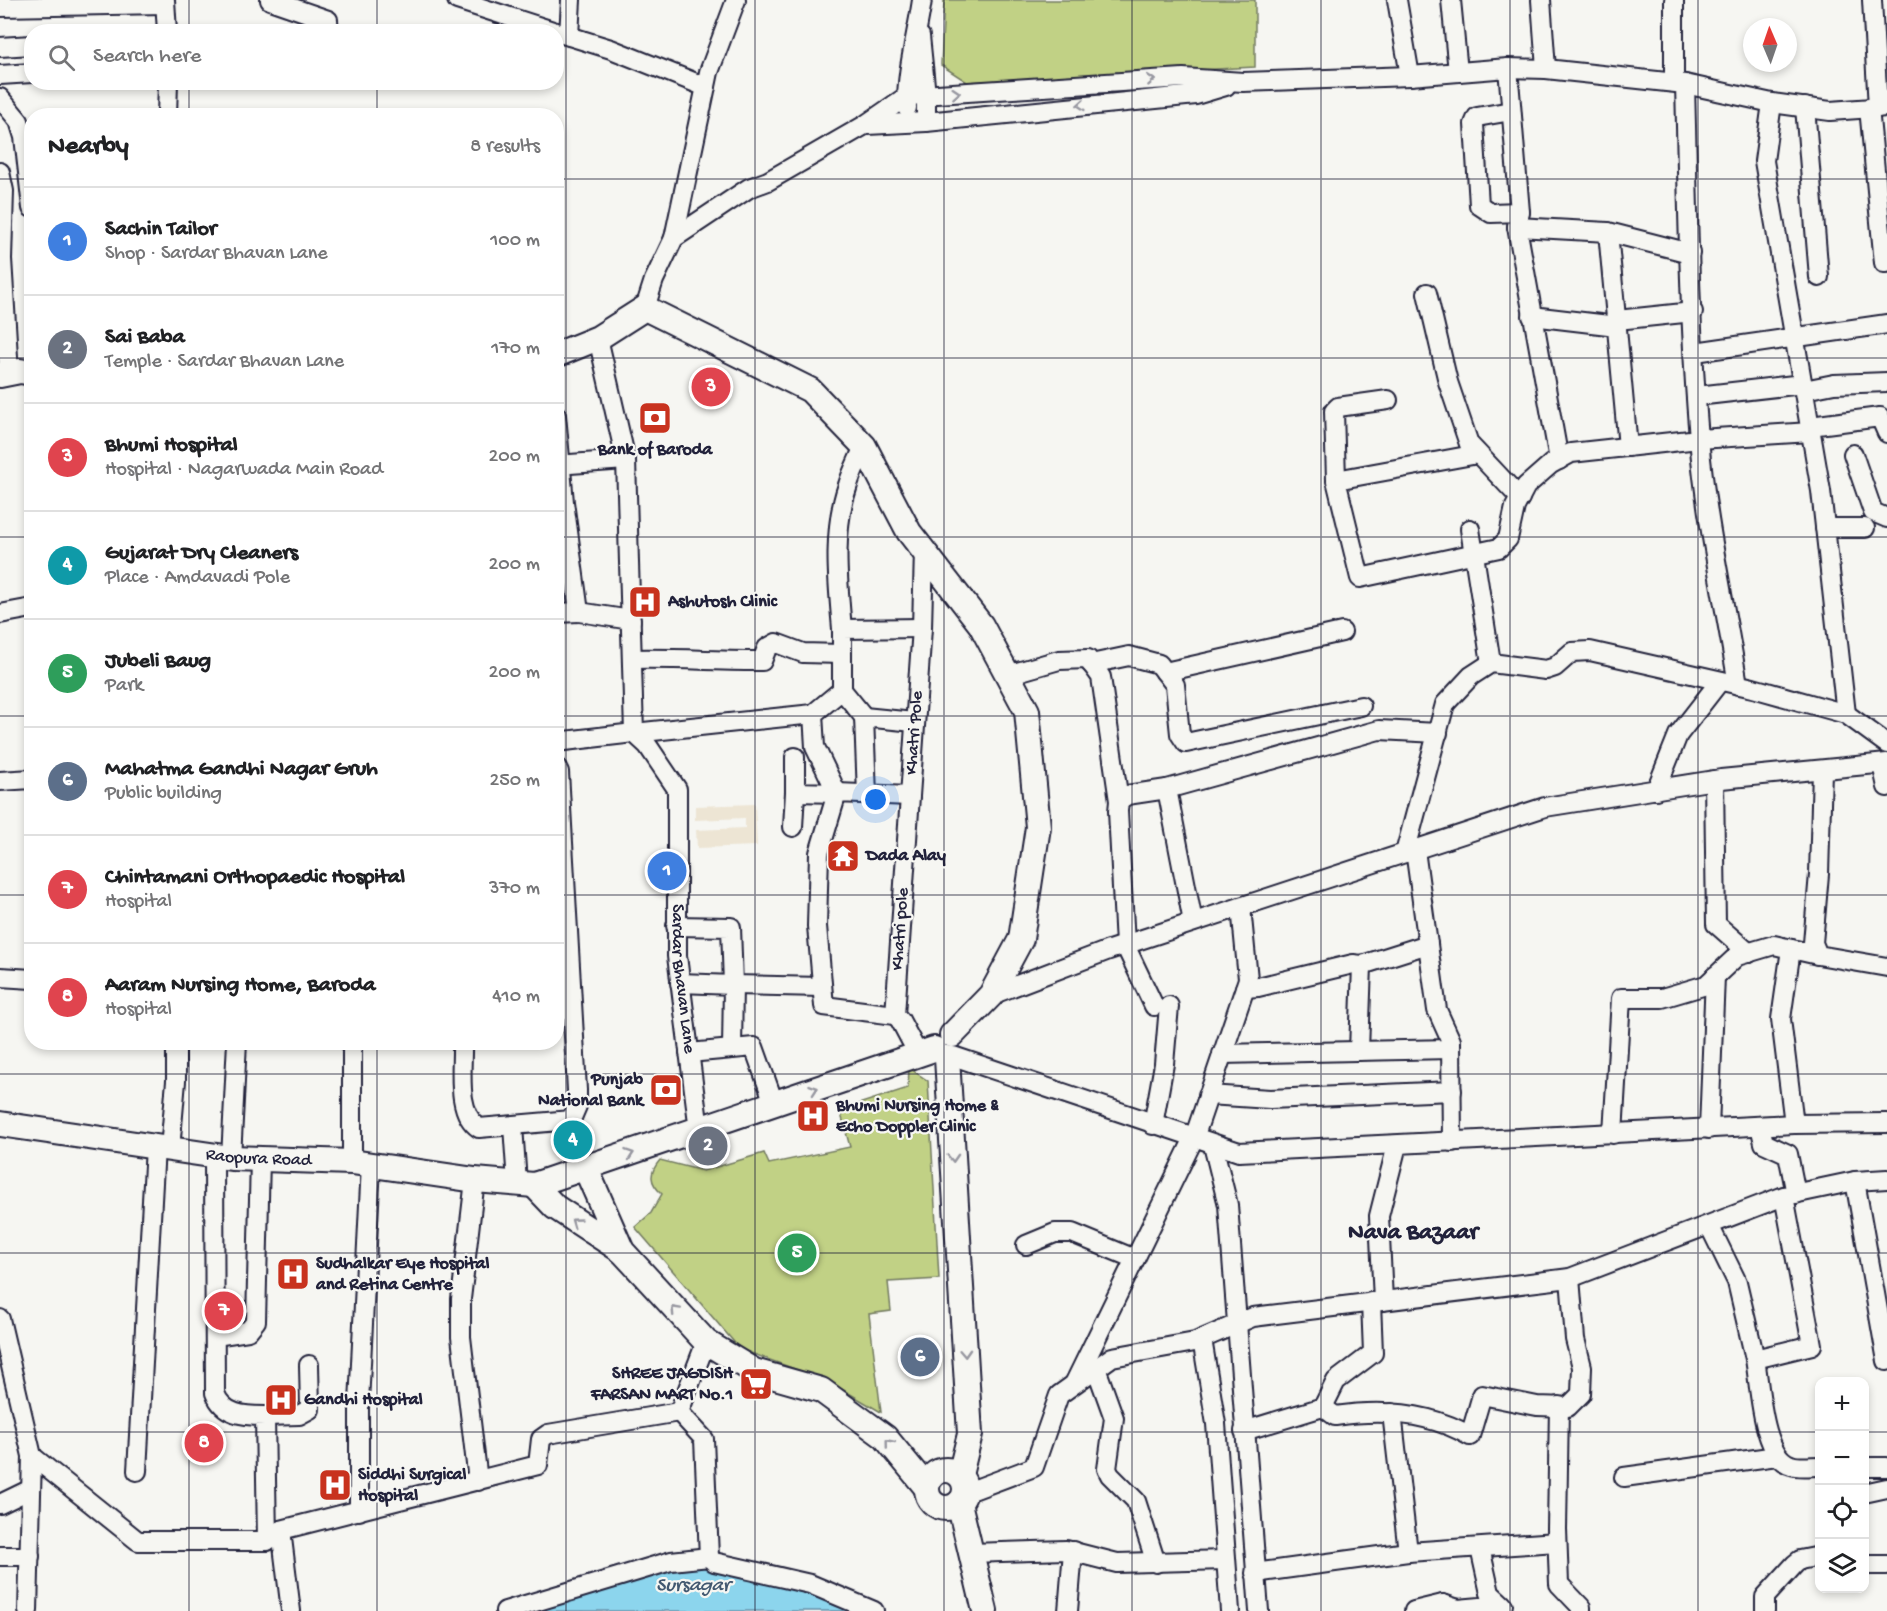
<!DOCTYPE html>
<html lang="en">
<head>
<meta charset="utf-8">
<style>
	body { margin:0; font-family:"Gochi Hand",sans-serif; background:#f6f6f6; color:#202124 }
	.controls { position:absolute; right:18px; bottom:18px; display:grid; overflow:hidden; border-radius:12px; box-shadow:0 3px 9px #0003 }
	.controls button { width:54px; height:54px; display:grid; place-items:center; padding:0; border:0; border-bottom:2px solid #e0e0e0; background:#fff; color:#202124; font:30px sans-serif }
	.compass { position:absolute; left:1743px; top:18px; width:54px; height:54px; border-radius:50%; background:#fff; box-shadow:0 3px 9px #0003; rotate:358deg }
	.you { position:absolute; left:876px; top:800px; width:21px; height:21px; margin:-15px; border:4px solid #fff; border-radius:50%; background:#1a73e8; box-shadow:0 0 0 9px #1a73e833 }
	.badge { display:grid; place-items:center; width:39px; height:39px; border-radius:50%; background:#111827; color:#fff; font-size:20px; font-weight:700 }
	.pin { position:absolute; translate:-50% -50%; border:3px solid #fff; box-shadow:0 2px 6px #0006 }
	.list { margin:0; padding:0; list-style:none }
	h2 { display:flex; justify-content:space-between; align-items:center; height:78px; margin:0; padding:0 24px; font-size:26px }
	h2 small { font-size:20px; font-weight:400; color:#757577 }
	.list li { display:grid; grid-template-columns:39px 1fr auto; gap:18px; align-items:center; box-sizing:border-box; height:108px; padding:0 24px; border-top:2px solid #e0e0e0 }
	.list b { display:block; font-size:22px; white-space:nowrap }
	.list p { margin:0; font-size:20px; white-space:nowrap; color:#757577 }
	.list em { font-size:20px; font-style:normal; color:#757577 }
	.icon { flex:none; width:33px; height:33px; fill:none; stroke:currentColor; stroke-width:2; stroke-linecap:round; stroke-linejoin:round }
	.map { position:relative; flex:none; width:1887px; height:1611px; overflow:hidden }
	.search { position:absolute; background:#fff; box-shadow:0 3px 9px #0003; left:24px; top:24px; width:540px; height:66px; display:flex; align-items:center; gap:15px; box-sizing:border-box; padding:0 21px; border-radius:24px; color:#757577; font-size:22px }
	.panel { position:absolute; background:#fff; box-shadow:0 3px 9px #0003; left:24px; top:108px; width:540px; height:942px; border-radius:24px }
	.map>svg:first-child { display:block }
</style>
</head>
<body>
<div class="map">
<svg width="1887" height="1611" viewBox="0 0 1887 1611">
	<rect width="100%" height="100%" fill="#f6f6f2"/>
	<filter id="ink" filterUnits="userSpaceOnUse"><feTurbulence type="fractalNoise" baseFrequency=".0167" numOctaves="2"/><feDisplacementMap in="SourceGraphic" scale="12" xChannelSelector="R" yChannelSelector="G"/><feConvolveMatrix kernelMatrix="1 2 1 2 8 2 1 2 1" color-interpolation-filters="sRGB"/></filter>
	<g filter="url(#ink)">
		<polygon fill="#ede5d4" points="755,804 757,846 697,848 696,830 745,828 745,818 695,820 695,806"/>
		<g fill="#c1d185" stroke="#727a60" stroke-width="1.5">
			<polygon points="944,0 1255,0 1255,67 967,82 941,65"/>
			<path d="M909 1068 928 1081 939 1279 888 1282 891 1311 869 1314 881 1412 828 1381 740 1349 635 1227 651 1213 662 1194C649 1182 649 1173 660 1160L703 1171 764 1153 769 1164 850 1147 840 1110 908 1088Z"/>
		</g>
		<polygon fill="#8cd5ed" stroke="#628da6" stroke-width="1.5" points="672,1563 737,1569 868,1611 519,1611"/>
		<g fill="none" stroke-linecap="round" stroke-linejoin="round">
			<g stroke="#22223b" stroke-width="22">
				<g id="minor">
					<polyline points="165,0 167,32"/>
					<polyline points="270,0 328,20 329,32"/>
					<polyline points="457,0 556,32"/>
					<polyline points="1397,0 1410,76"/>
					<polyline points="1451,0 1458,72"/>
					<polyline points="1541,0 1546,69"/>
					<polyline points="1674,0 1674,82"/>
					<polyline points="1872,0 1878,108"/>
					<polyline points="0,7 165,4"/>
					<polyline points="556,32 611,49 706,87"/>
					<polyline points="569,36 571,0"/>
					<polyline points="920,36 926,95 926,122"/>
					<polyline points="0,47 32,45"/>
					<polyline points="1508,68 1520,212 1517,227 1559,460"/>
					<polyline points="0,75 32,73"/>
					<path d="M1685 84C1688 201 1689 321 1699 438 1706 522 1725 603 1738 685"/>
					<polyline points="0,98 19,121 24,137 32,208"/>
					<polyline points="1772,103 1764,161 1821,491 1846,714"/>
					<polyline points="1805,107 1819,277"/>
					<path d="M907 108C906 71 917 36 922 0"/>
					<polyline points="1869,108 1884,263 1887,263"/>
					<polyline points="1511,111 1477,117 1474,124 1479,205 1491,213 1520,212"/>
					<polyline points="167,116 168,82"/>
					<polyline points="867,125 926,122 1196,95 1226,86"/>
					<polyline points="0,172 4,191 2,259 9,373"/>
					<polyline points="1517,227 1608,232 1690,253"/>
					<polyline points="1608,232 1628,447"/>
					<polyline points="674,238 709,72 736,0"/>
					<polyline points="1427,293 1448,382 1469,444 1520,498"/>
					<polyline points="645,308 654,280 674,238 749,188 768,181 865,125 907,96 1183,78 1243,82 1410,76 1508,68 1546,69 1685,84 1772,103 1830,111 1887,107"/>
					<polyline points="1532,316 1617,326"/>
					<polyline points="1617,320 1693,312"/>
					<polyline points="1695,352 1887,324"/>
					<polyline points="1804,390 1834,384 1887,382"/>
					<polyline points="1697,396 1803,384"/>
					<polyline points="556,415 564,502 579,612 556,613"/>
					<polyline points="1810,426 1880,417 1887,433"/>
					<polyline points="1478,454 1336,480 1360,578 1499,548 1508,539 1515,507 1526,486 1551,464 1571,453 1699,439 1811,432"/>
					<polyline points="1853,454 1873,512 1887,518"/>
					<polyline points="556,465 626,460"/>
					<polyline points="1336,480 1334,411 1338,407 1388,400"/>
					<polyline points="1825,528 1865,528"/>
					<polyline points="1470,529 1491,663"/>
					<polyline points="579,612 631,620"/>
					<polyline points="0,614 32,608"/>
					<path d="M842 629C838 583 832 530 848 485 852 471 859 459 864 446"/>
					<path d="M632 659C675 658 718 661 762 661L767 648 776 643 803 653 841 654"/>
					<polyline points="1091,664 1129,656 1159,664 1175,685 1180,734 1186,743 1361,706"/>
					<polyline points="1165,672 1342,632"/>
					<polyline points="1007,675 1059,660 1088,659 1101,677 1119,801"/>
					<polyline points="842,690 842,629 922,628"/>
					<path id="s1" d="M634 733 648 746 677 789V956L699 1130"/>
					<polyline points="634,733 813,714"/>
					<polyline points="556,742 634,733 626,460 598,338"/>
					<polyline points="795,757 795,792 837,793 815,747 813,714 842,690 864,717"/>
					<polyline points="1882,764 1887,787"/>
					<polyline points="1822,770 1819,874 1813,943 1818,955 1887,967"/>
					<polyline points="1714,780 1716,924 1749,953"/>
					<polyline points="0,781 32,779"/>
					<polyline points="1656,790 1678,735 1720,681"/>
					<polyline points="867,795 864,717 914,722"/>
					<polyline points="910,796 895,1015 900,1020 918,1054"/>
					<polyline points="793,827 795,792"/>
					<polyline points="1415,850 1437,1010 1451,1041 1452,1142"/>
					<polyline points="1405,853 1445,704 1471,676 1491,663 1546,670 1555,667 1572,652 1590,651 1753,688 1846,714 1887,744"/>
					<polyline points="1193,922 1167,789 1379,730 1438,733"/>
					<polyline points="676,926 731,927 733,985 822,987"/>
					<polyline points="1791,949 1781,1019 1794,1124"/>
					<polyline points="0,977 32,979"/>
					<polyline points="680,983 733,985 732,1049"/>
					<polyline points="1245,988 1258,987 1353,964 1362,965 1428,944"/>
					<polyline points="991,995 1109,950 1545,807 1721,779 1887,763"/>
					<polyline points="1154,1006 1125,945 1118,811 1119,801 1127,795 1167,789"/>
					<path id="s2" d="M895 1015 824 1006 817 926 819 853 837 793 910 796 922 628 924 550"/>
					<path d="M462 1042C463 1068 455 1112 479 1128L571 1120 577 1106V1090L559 772 556 766"/>
					<polyline points="1359,1051 1362,965"/>
					<polyline points="689,1053 754,1047 774,1103"/>
					<polyline points="1222,1054 1451,1049"/>
					<polyline points="953,1056 1239,1152 1794,1124 1887,1123"/>
					<polyline points="1208,1095 1270,1099 1452,1091"/>
					<polyline points="1153,1125 1164,1064 1169,1006"/>
					<polyline points="513,1126 517,1183"/>
					<polyline points="1760,1126 1764,1143 1788,1154 1796,1194"/>
					<polyline points="1709,1129 1715,976"/>
					<polyline points="1613,1134 1621,998 1662,998 1706,985 1737,956 1774,945 1818,955"/>
					<polyline points="1213,1145 1228,1205 1259,1611"/>
					<polyline points="170,1149 176,1081 176,1042"/>
					<path d="M214 1155 215 1393C223 1415 244 1416 265 1416L267 1541"/>
					<polyline points="231,1158 237,1042"/>
					<polyline points="352,1162 352,1042"/>
					<polyline points="475,1180 461,1299 461,1337 478,1481"/>
					<polyline points="1855,1181 1887,1361"/>
					<polyline points="1709,1225 1737,1282 1755,1359 1812,1345 1784,1196"/>
					<polyline points="1026,1245 1055,1233 1072,1233 1135,1259"/>
					<polyline points="1383,1301 1379,1216 1397,1145"/>
					<polyline points="0,1319 32,1456 28,1611"/>
					<polyline points="215,1336 248,1331 256,1321 260,1159"/>
					<polyline points="1202,1339 1216,1424 1230,1611"/>
					<path d="M1755 1359C1760 1386 1762 1456 1791 1465 1799 1468 1811 1466 1820 1466"/>
					<polyline points="1096,1368 1114,1418 1107,1469 1110,1475 1136,1501 1156,1563"/>
					<polyline points="1075,1382 1194,1138 1248,979 1241,907"/>
					<polyline points="1559,1406 1557,1529 1559,1584 1581,1607 1581,1611"/>
					<path d="M1323 1407 1335 1416C1382 1409 1429 1412 1470 1436L1482 1395 1537 1406 1568 1407 1581 1394 1582 1367 1575 1339 1570 1278"/>
					<polyline points="679,1412 704,1439 709,1557"/>
					<polyline points="265,1416 299,1415 310,1409 309,1365"/>
					<polyline points="1244,1431 1323,1407 1336,1381 1373,1353 1371,1302"/>
					<polyline points="32,1456 138,1541 267,1541 281,1530 538,1465 541,1439 548,1434 679,1412 706,1342"/>
					<polyline points="1864,1467 1887,1467"/>
					<polyline points="137,1471 155,1147"/>
					<polyline points="1624,1477 1777,1456"/>
					<polyline points="965,1493 1034,1467 1059,1395 1112,1357 1195,1342 1253,1317 1570,1278 1784,1196 1855,1181 1887,1179"/>
					<polyline points="1864,1493 1887,1488"/>
					<polyline points="0,1504 31,1489"/>
					<polyline points="359,1511 359,1403 371,1165"/>
					<polyline points="281,1530 291,1611"/>
					<polyline points="1408,1552 1557,1542"/>
					<polyline points="971,1553 1066,1550 1117,1563 1225,1560"/>
					<polyline points="0,1556 30,1556"/>
					<polyline points="1864,1565 1887,1565"/>
					<polyline points="1255,1573 1408,1552 1392,1413"/>
					<polyline points="505,1611 671,1561 709,1557 714,1562 810,1584 874,1611"/>
					<polyline points="1068,1611 1073,1551"/>
					<polyline points="1414,1611 1443,1604"/>
					<polyline points="1443,1611 1443,1604 1458,1609 1503,1605 1490,1593 1480,1548"/>
					<polyline points="1765,1611 1765,1597 1795,1564 1800,1560 1820,1556"/>
				</g>
			</g>
			<g stroke="#22223b" stroke-width="28">
				<g id="major">
					<polyline points="556,355 598,338 645,308 810,390 864,446 909,532 981,625 1027,711 1038,827 1021,939 991,995 952,1035"/>
					<polyline points="0,375 20,371 32,373"/>
					<polyline points="947,1058 970,1434 960,1475"/>
					<path id="s3" d="M0 1124 231 1158 352 1162 475 1180 534 1185 934 1049"/>
					<polyline points="586,1169 622,1251 706,1342 754,1371 821,1390 885,1437 927,1488"/>
					<polyline points="534,1185 555,1207 622,1251"/>
					<circle cx="946" cy="1489" r="19"/>
					<polyline points="959,1503 985,1611"/>
				</g>
			</g>
			<use href="#minor" stroke="#f6f6f2" stroke-width="18"/>
			<use href="#major" stroke="#f6f6f2" stroke-width="24"/>
		</g>
		<defs><path id="oneway-chevron" d="M-2-3.5L2.5 0L-2 3.5" fill="none" stroke-width="1.6" stroke-linecap="round" stroke-linejoin="round" transform="scale(1.5)"/></defs>
		<g stroke="#9797a0">
			<use href="#oneway-chevron" transform="translate(1151 80) rotate(-4)"/>
			<use href="#oneway-chevron" transform="translate(956 93) rotate(-4)"/>
			<use href="#oneway-chevron" transform="translate(1081 105) rotate(175)"/>
			<use href="#oneway-chevron" transform="translate(814 1089) rotate(-19)"/>
			<use href="#oneway-chevron" transform="translate(630 1154) rotate(-19)"/>
			<use href="#oneway-chevron" transform="translate(953 1158) rotate(87)"/>
			<use href="#oneway-chevron" transform="translate(575 1222) rotate(-144)"/>
			<use href="#oneway-chevron" transform="translate(675 1310) rotate(-133)"/>
			<use href="#oneway-chevron" transform="translate(965 1353) rotate(87)"/>
			<use href="#oneway-chevron" transform="translate(889 1443) rotate(-129)"/>
		</g>
	</g>
	<path fill="none" stroke="#22223b" stroke-width="1.5" stroke-opacity="0.55" d="M189 0V32M377 0V32M566 0V1611M755 0V1611M944 0V1611M1132 0V1611M1321 0V1611M1510 0V1611M1698 0V1611M189 82V116M377 82V116M0 179H32M556 179H1887M0 358H32M556 358H1887M0 537H32M556 537H1887M0 716H32M556 716H1887M0 895H32M556 895H1887M189 1042V1611M377 1042V1611M0 1074H1887M0 1253H1887M0 1432H1820M1864 1432H1887"/>
	<defs>
		<g id="bank-square" transform="scale(1.725)"><rect x="-9" y="-9" width="18" height="18" rx="4" fill="#c8321e" stroke="#f6f6f2"/><path d="M-6-4H6V4H-6ZM0-2.3a2.3 2.3 0 1 0 0 4.6a2.3 2.3 0 1 0 0-4.6Z" fill="#fff"/></g>
		<g id="hospital-square" transform="scale(1.725)"><rect x="-9" y="-9" width="18" height="18" rx="4" fill="#c8321e" stroke="#f6f6f2"/><path d="M-5-5h3v3.5h4V-5h3V5h-3V1.5h-4V5h-3Z" fill="#fff"/></g>
		<g id="temple-square" transform="scale(1.725)"><rect x="-9" y="-9" width="18" height="18" rx="4" fill="#c8321e" stroke="#f6f6f2"/><path d="M0-6L5-2H3V0L6.5 2.5H4V6H1.5V3h-3V6H-4V2.5H-6.5L-3 0V-2H-5Z" fill="#fff"/></g>
		<g id="supermarket-square" transform="scale(1.725)"><rect x="-9" y="-9" width="18" height="18" rx="4" fill="#c8321e" stroke="#f6f6f2"/><path d="M-6-5.5h2.5l.6 2H6L4.5 2H-2.5L-4.4-4H-6ZM-1.5 3.2a1.3 1.3 0 1 0 .1 0ZM3 3.2a1.3 1.3 0 1 0 .1 0Z" fill="#fff"/></g>
	</defs>
	<g fill-rule="evenodd">
		<use href="#bank-square" x="655" y="418"/>
		<use href="#hospital-square" x="645" y="602"/>
		<use href="#temple-square" x="843" y="856"/>
		<use href="#bank-square" x="666" y="1090"/>
		<use href="#hospital-square" x="813" y="1116"/>
		<use href="#hospital-square" x="293" y="1274"/>
		<use href="#supermarket-square" x="756" y="1384"/>
		<use href="#hospital-square" x="281" y="1400"/>
		<use href="#hospital-square" x="335" y="1485"/>
	</g>
	<g text-anchor="middle" dominant-baseline="central" stroke-width="4.5" stroke-linejoin="round" paint-order="stroke">
		<g font-size="18" font-weight="bold" fill="#22223b" stroke="#f6f6f2" text-anchor="start">
			<text x="655" y="450" text-anchor="middle">Bank of Baroda</text>
			<text x="668" y="602">Ashutosh Clinic</text>
			<text x="866" y="856">Dada Alay</text>
			<text x="643" y="1080" text-anchor="end">Punjab<tspan x="643" dy="21">National Bank</tspan></text>
			<text x="836" y="1106">Bhumi Nursing Home &amp;<tspan x="836" dy="21">Echo Doppler Clinic</tspan></text>
			<text x="316" y="1264">Sudhalkar Eye Hospital<tspan x="316" dy="21">and Retina Centre</tspan></text>
			<text x="733" y="1374" text-anchor="end">SHREE JAGDISH<tspan x="733" dy="21">FARSAN MART No.1</tspan></text>
			<text x="304" y="1400">Gandhi Hospital</text>
			<text x="358" y="1475">Siddhi Surgical<tspan x="358" dy="21">Hospital</tspan></text>
		</g>
		<g font-size="18" fill="#22223b" stroke="#f6f6f2">
			<text stroke="none"><textPath href="#s2" startOffset="424">Khatri Pole</textPath></text>
			<text transform="translate(901 929) rotate(-86)">Khatri pole</text>
			<text stroke="none"><textPath href="#s1" startOffset="261">Sardar Bhavan Lane</textPath></text>
			<text stroke="none"><textPath href="#s3" startOffset="261">Raopura Road</textPath></text>
		</g>
		<g font-size="20" font-style="italic" fill="#425870" stroke="#f6f6f2">
			<text x="693" y="1586">Sursagar</text>
		</g>
		<g font-size="24" font-weight="bold" fill="#22223b" stroke="#f6f6f2">
			<text x="1413" y="1233">Nava Bazaar</text>
		</g>
	</g>
</svg>
<div class="controls">
<button>+</button>
<button>−</button>
<button><svg class="icon" aria-label="locate" viewBox="0 0 24 24"><circle cx="12" cy="12" r="6"/><path d="M12 2v4M12 18v4M2 12h4M18 12h4"/></svg></button>
<button><svg class="icon" aria-label="layers" viewBox="0 0 24 24"><path d="M12 4l9 5-9 5-9-5zM3 14l9 5 9-5"/></svg></button>
</div>
<svg class="compass" viewBox="-18 -18 36 36"><path d="M0-13l5 13h-10z" fill="#e53935"/><path d="M0 13l5-13h-10z" fill="#757577"/></svg>
<div class="you"></div>
<div class="pin badge" style="left:667px;top:871px;background:#3f7fe0">1</div>
<div class="pin badge" style="left:708px;top:1146px;background:#6b7280">2</div>
<div class="pin badge" style="left:711px;top:387px;background:#e0444e">3</div>
<div class="pin badge" style="left:573px;top:1140px;background:#0f9aa8">4</div>
<div class="pin badge" style="left:797px;top:1253px;background:#2e9e5b">5</div>
<div class="pin badge" style="left:920px;top:1357px;background:#5c6f8a">6</div>
<div class="pin badge" style="left:224px;top:1311px;background:#e0444e">7</div>
<div class="pin badge" style="left:204px;top:1443px;background:#e0444e">8</div>
<div class="search"><svg class="icon" aria-label="search" viewBox="0 0 24 24"><circle cx="10" cy="10" r="6"/><path d="M15 15l6 6"/></svg>Search here</div>
<section class="panel">
<h2>Nearby<small>8 results</small></h2>
<ul class="list">
<li><span class="badge" style="background:#3f7fe0">1</span><div><b>Sachin Tailor</b><p>Shop · Sardar Bhavan Lane</p></div><em>100 m</em></li>
<li><span class="badge" style="background:#6b7280">2</span><div><b>Sai Baba</b><p>Temple · Sardar Bhavan Lane</p></div><em>170 m</em></li>
<li><span class="badge" style="background:#e0444e">3</span><div><b>Bhumi Hospital</b><p>Hospital · Nagarwada Main Road</p></div><em>200 m</em></li>
<li><span class="badge" style="background:#0f9aa8">4</span><div><b>Gujarat Dry Cleaners</b><p>Place · Amdavadi Pole</p></div><em>200 m</em></li>
<li><span class="badge" style="background:#2e9e5b">5</span><div><b>Jubeli Baug</b><p>Park</p></div><em>200 m</em></li>
<li><span class="badge" style="background:#5c6f8a">6</span><div><b>Mahatma Gandhi Nagar Gruh</b><p>Public building</p></div><em>250 m</em></li>
<li><span class="badge" style="background:#e0444e">7</span><div><b>Chintamani Orthopaedic Hospital</b><p>Hospital</p></div><em>370 m</em></li>
<li><span class="badge" style="background:#e0444e">8</span><div><b>Aaram Nursing Home, Baroda</b><p>Hospital</p></div><em>410 m</em></li>
</ul>
</section>
</div>
</body>
</html>
